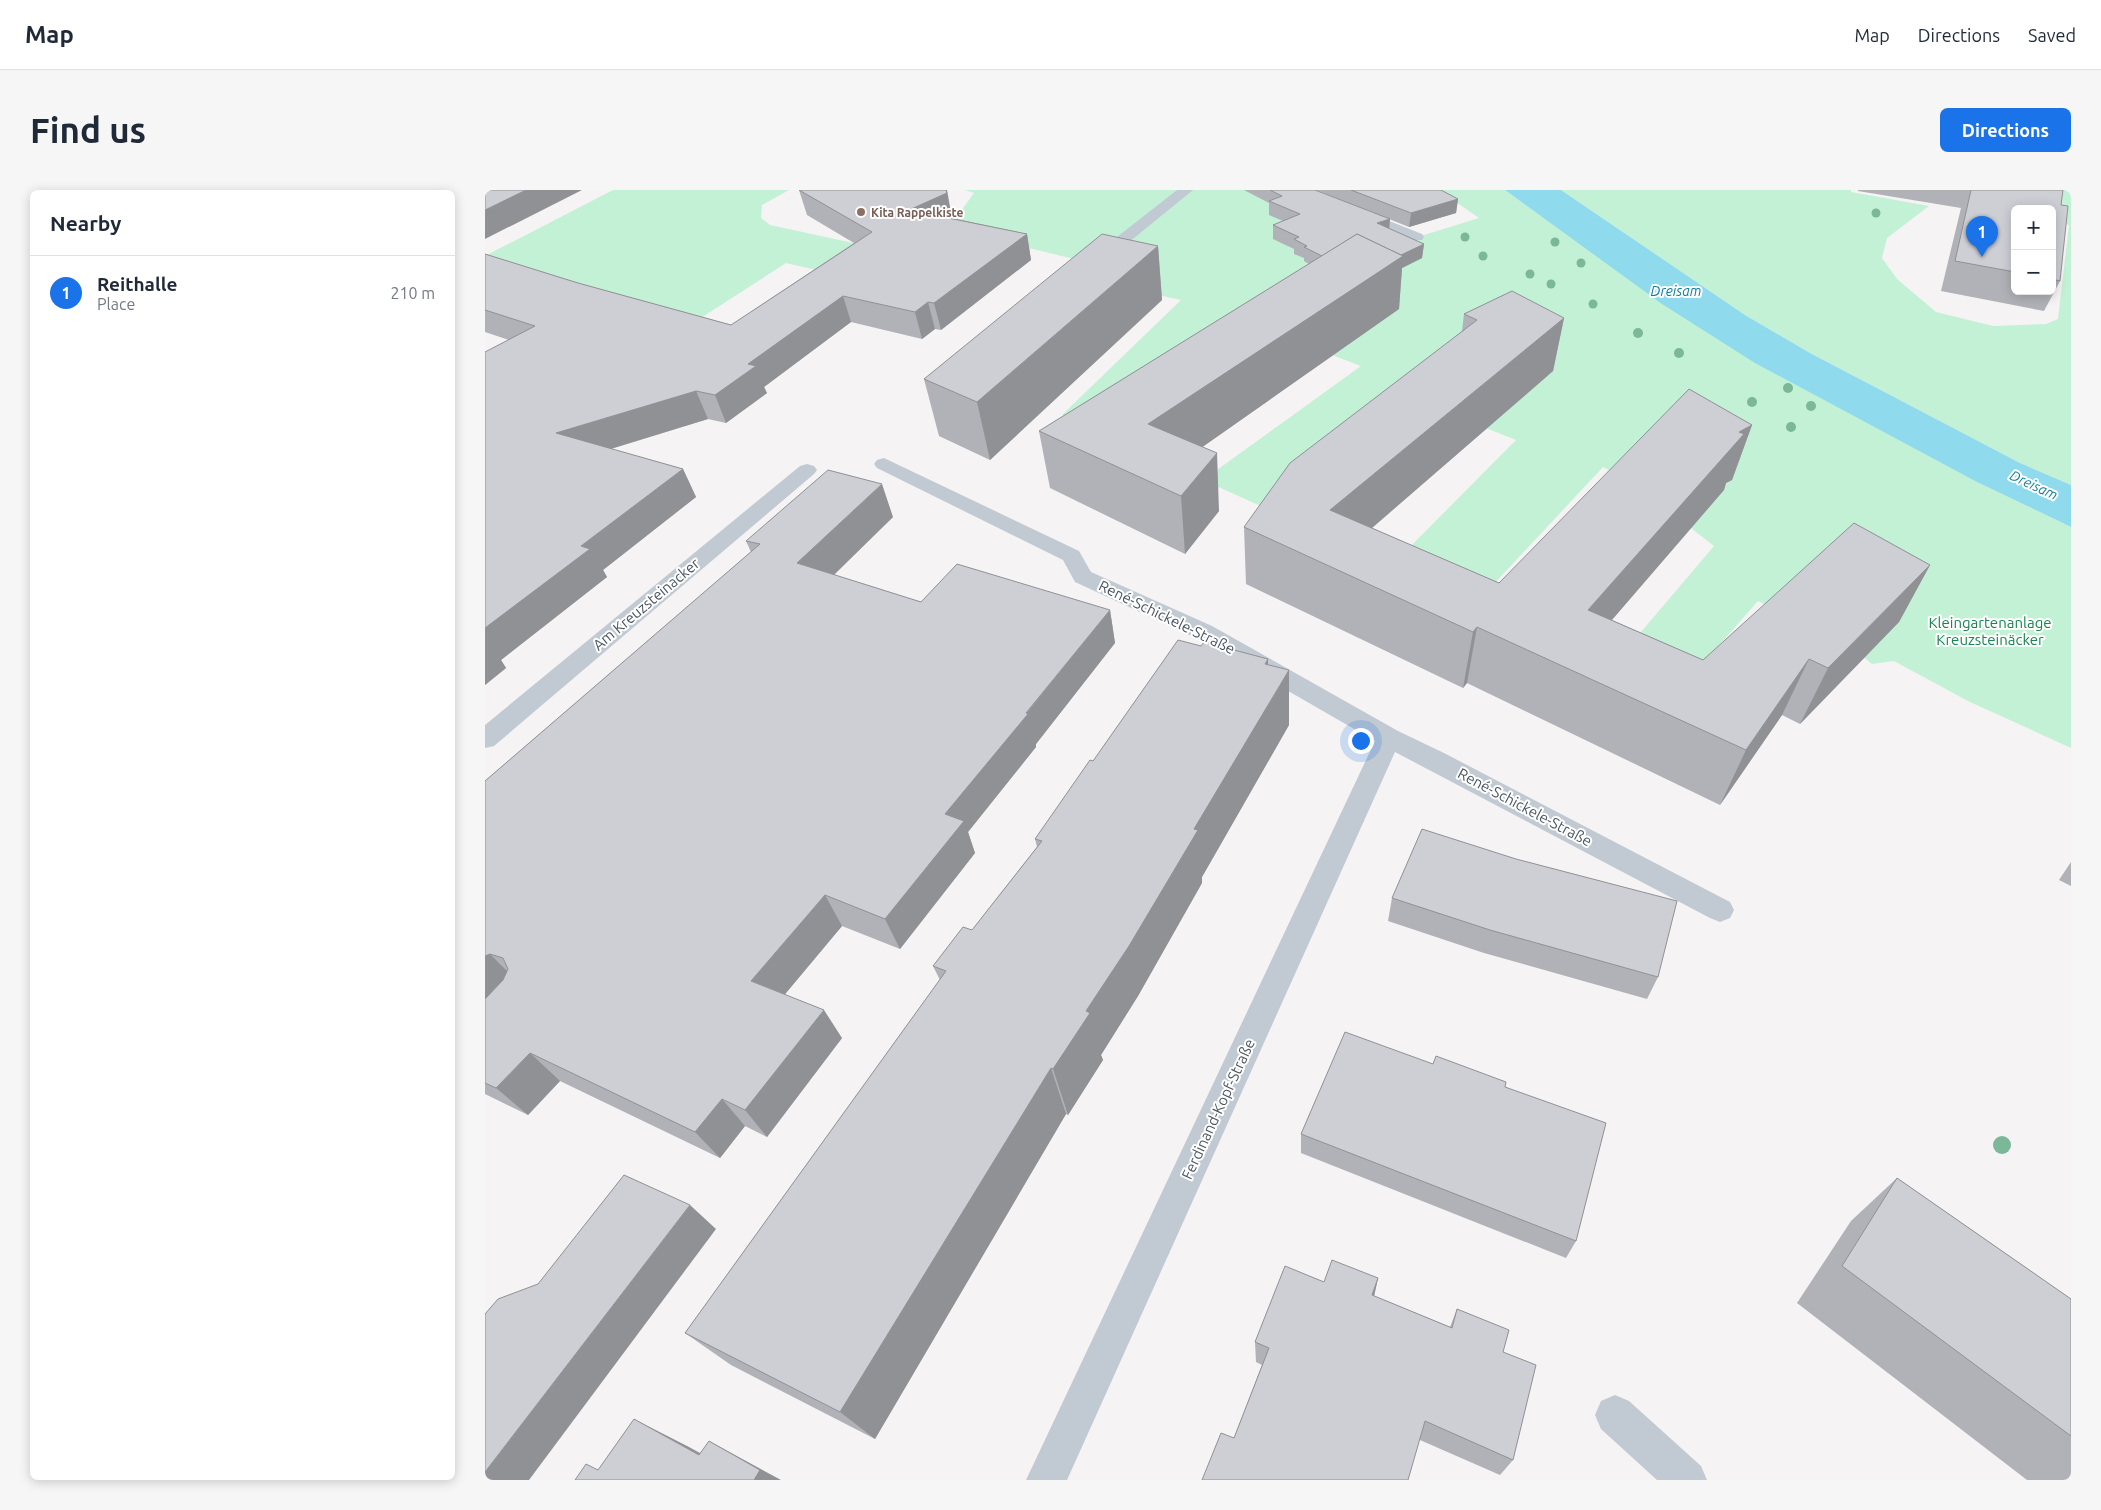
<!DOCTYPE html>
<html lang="en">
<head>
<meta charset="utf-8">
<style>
	body { margin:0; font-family:Ubuntu,sans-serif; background:#f6f6f7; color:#1f2937 }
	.controls { position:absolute; right:15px; top:15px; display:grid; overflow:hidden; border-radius:8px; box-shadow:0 2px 12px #0003 }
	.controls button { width:45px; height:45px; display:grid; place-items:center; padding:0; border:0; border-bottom:1px solid #e0e1e3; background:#fff; color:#1f2937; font:25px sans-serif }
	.you { position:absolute; left:875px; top:550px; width:18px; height:18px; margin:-12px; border:4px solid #fff; border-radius:50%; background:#1a73e8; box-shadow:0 0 0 8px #1a73e833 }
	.badge { display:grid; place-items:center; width:32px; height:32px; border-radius:50%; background:#1a73e8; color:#fff; font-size:16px; font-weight:700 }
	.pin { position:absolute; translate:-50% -41px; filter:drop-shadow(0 1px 2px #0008) }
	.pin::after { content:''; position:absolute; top:26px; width:18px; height:15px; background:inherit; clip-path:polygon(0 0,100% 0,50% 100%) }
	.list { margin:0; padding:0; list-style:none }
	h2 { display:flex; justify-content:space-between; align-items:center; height:65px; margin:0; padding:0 20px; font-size:21px }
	h2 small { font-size:16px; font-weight:400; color:#747a83 }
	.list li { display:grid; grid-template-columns:32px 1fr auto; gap:15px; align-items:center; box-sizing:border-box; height:75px; padding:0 20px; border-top:1px solid #e0e1e3 }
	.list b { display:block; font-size:19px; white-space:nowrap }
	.list p { margin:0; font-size:16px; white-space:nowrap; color:#747a83 }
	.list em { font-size:16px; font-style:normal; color:#747a83 }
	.map { position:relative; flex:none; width:1586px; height:1290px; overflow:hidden; border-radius:8px }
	header { display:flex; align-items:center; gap:30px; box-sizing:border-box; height:70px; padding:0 25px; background:#fff; border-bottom:1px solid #e0e1e3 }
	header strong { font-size:24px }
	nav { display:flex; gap:28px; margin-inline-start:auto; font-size:18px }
	.intro { display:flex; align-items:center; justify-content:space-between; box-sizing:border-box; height:120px; padding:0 30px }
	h1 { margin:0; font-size:35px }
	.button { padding:12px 22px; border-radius:8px; background:#1a73e8; color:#fff; font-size:18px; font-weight:700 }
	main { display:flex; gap:30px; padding:0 30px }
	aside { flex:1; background:#fff; border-radius:8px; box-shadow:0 2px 12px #0003 }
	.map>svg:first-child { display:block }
</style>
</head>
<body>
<header>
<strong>Map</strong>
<nav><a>Map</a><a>Directions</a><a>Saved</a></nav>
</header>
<div class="intro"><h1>Find us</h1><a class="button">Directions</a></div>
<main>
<aside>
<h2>Nearby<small></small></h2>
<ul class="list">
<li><span class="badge">1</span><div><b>Reithalle</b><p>Place</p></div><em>210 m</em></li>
</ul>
</aside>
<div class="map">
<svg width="1586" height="1290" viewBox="0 0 1586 1290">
	<rect width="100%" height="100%" fill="#f5f3f3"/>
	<g fill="#c3f1d5">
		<polygon points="128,0 304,0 277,15 276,28 285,35 373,54 401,96 301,73 205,135 0,66"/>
		<polygon points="480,0 804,0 926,49 994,28 954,0 1020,0 1058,27 1492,292 1586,337 1586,558 1483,511 1409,471 1387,474 1360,452 1273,411 1191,504 1128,475 1229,356 1146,291 1118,277 993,411 907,375 1031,250 931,210 789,322 718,290 876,176 784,141 625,244 577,225 696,110 600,89 615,75 463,39 489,3"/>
		<polygon points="1076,0 1366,0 1366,2 1444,16 1402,48 1397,68 1412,89 1451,122 1508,136 1561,134 1573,129 1584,35 1567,30 1567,19 1574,0 1586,0 1586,295 1535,273 1325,163 1260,125"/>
	</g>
	<polygon fill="#90daee" points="1020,0 1076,0 1260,125 1325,163 1535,273 1586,295 1586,337 1492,292 1270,173 1177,114"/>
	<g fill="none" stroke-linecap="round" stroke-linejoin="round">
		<g fill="#c1cad2" fill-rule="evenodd">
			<polygon points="692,0 708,0 616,75 604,75 602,72 604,69"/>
			<polygon points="806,0 826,0 937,44 939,47 937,50 925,50 808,3"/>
			<polygon points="399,268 594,361 606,382 727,436 913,541 959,563 1245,712 1249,720 1245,728 1235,732 1225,728 910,562 582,1290 541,1290 890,551 711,448 590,392 578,370 392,278 389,274 392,270"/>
			<polygon points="322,274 329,276 332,280 329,284 9,556 0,558 0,535 315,276"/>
			<polygon points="1130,1205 1144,1211 1216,1276 1222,1290 1172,1290 1116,1239 1110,1225 1116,1211"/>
		</g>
	</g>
	<g fill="#7bb799">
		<circle cx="1391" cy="23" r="4.5"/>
		<circle cx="980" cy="47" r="4.5"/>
		<circle cx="1070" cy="52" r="4.5"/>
		<circle cx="998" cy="66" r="4.5"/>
		<circle cx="1096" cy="73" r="4.5"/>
		<circle cx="1045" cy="84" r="4.5"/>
		<circle cx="1066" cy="94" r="4.5"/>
		<circle cx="1108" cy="114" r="4.5"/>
		<circle cx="1153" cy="143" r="5"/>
		<circle cx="1194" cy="163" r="5"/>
		<circle cx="1303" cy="198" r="5"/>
		<circle cx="1267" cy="212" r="5"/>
		<circle cx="1326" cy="216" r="5"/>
		<circle cx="1306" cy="237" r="5"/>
		<circle cx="1517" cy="955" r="9"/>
	</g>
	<g fill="#b0b2b7" fill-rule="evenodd">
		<polygon points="314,0 467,28 542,44 546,70 456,140 450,139 437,149 366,132 279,197 282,203 241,233 223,229 126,259 198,279 211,307 118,380 122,387 16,470 21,478 0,495 24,150 0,142 0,64 93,93 246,135 369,53 322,25"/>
		<polygon points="759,0 830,0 904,39 939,54 937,68 917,78 914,119 717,257 734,321 700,364 565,298 554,241 824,74 819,71 819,68 809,64 809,59 788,49 788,35 798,31 784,25 784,13"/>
		<polygon points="831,0 956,0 973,9 971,23 924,37"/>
		<path d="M1373 0H1578L1576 15 1575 91 1559 121 1456 101 1476 18 1373 1ZM1530 19H1567V101H1530Z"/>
		<polygon points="673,56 677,110 505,270 454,246 439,189"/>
		<polygon points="979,124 1079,128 1068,181 887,338 1014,393 1267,235 1247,290 1241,293 1239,300 1127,430 1218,470 1445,375 1414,432 1315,534 1297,525 1235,615 982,493 978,498 761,394 759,337 977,141"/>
		<polygon points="408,327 349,385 436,412 625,420 630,453 551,554 551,557 483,642 490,663 415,759 357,736 300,804 357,848 282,947 260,936 235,968 75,891 43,925 0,904 0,591 266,362 261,351"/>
		<polygon points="716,456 783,469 783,474 804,535 717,687 717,693 653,806 616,865 618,870 583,925 581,924 390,1249 246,1175 200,1143 455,790 448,776 487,740 552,657 550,649 608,571"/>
		<polygon points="1586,672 1586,696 1574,690"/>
		<polygon points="907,708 1173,787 1162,809 999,763 903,731"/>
		<polygon points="948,874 1020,897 1091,1051 1081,1068 816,963 816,944"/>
		<polygon points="1412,988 1586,1109 1586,1290 1542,1290 1312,1113 1366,1031"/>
		<polygon points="893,1088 889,1106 965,1137 972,1119 1018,1162 1028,1270 1015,1285 935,1250 749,1248 777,1175 771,1172 770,1152 839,1092"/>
	</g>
	<g fill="#909195">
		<polygon points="41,0 97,0 0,49 0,20"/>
		<polygon points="462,0 467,28 424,20 461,0"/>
		<polygon points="973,9 971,23 924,37 926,23"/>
		<polygon points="905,29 904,43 892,33"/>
		<polygon points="542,44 546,70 456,140 449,113"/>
		<polygon points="939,54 937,68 917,78 914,119 669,291 663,234 874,84"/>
		<polygon points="673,56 677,110 505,270 492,212"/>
		<polygon points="358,106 366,132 279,197 282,203 241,233 230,205 263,174"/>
		<polygon points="443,112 450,139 437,149 430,122"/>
		<polygon points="1079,128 1068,181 843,376 845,320"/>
		<polygon points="211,201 223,229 86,271 71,243"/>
		<polygon points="1267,235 1247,290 1241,293 1239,300 1087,476 1103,420 1254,242"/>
		<polygon points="732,263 734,321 700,364 696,306"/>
		<polygon points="198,279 211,307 118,380 122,387 16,470 21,478 0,495 0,438 96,356"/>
		<polygon points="397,294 408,327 326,407 312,373"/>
		<polygon points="1445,375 1414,432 1315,534 1343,478"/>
		<polygon points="625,420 630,453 551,554 551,557 483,642 490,663 415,759 400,729 460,624"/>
		<polygon points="992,437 982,493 978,498 988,442"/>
		<polygon points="783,469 783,516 804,480 804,535 717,687 717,693 653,806 616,865 618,870 583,925 568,879 601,821 709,639 780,474"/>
		<polygon points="1324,469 1297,525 1235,615 1261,560"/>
		<polygon points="340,705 357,736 286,821 266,791"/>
		<polygon points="5,764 35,794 0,823 0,766"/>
		<polygon points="339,820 357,848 282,947 260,920"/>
		<polygon points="45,863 75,891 43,925 11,898"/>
		<polygon points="566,878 581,924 390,1249 355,1222"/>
		<polygon points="237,909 260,936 235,968 210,942"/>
		<polygon points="205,1015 231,1039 44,1290 0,1290 0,1282"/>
		<polygon points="893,1088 888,1111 887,1105"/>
		<polygon points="149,1229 204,1257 264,1290 214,1265"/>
		<polygon points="224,1251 296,1290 269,1290"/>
	</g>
	<g fill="#cdcfd5" stroke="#909195">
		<polygon points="0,0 41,0 0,20"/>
		<polygon points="314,0 461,0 462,3 424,20 542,44 449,113 443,112 430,122 358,106 263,174 271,176 230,205 211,201 71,243 198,279 96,356 105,359 0,438 0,162 50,136 0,120 0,64 93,93 246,135 387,42"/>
		<polygon points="785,0 830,0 905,29 892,33 939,54 916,65 872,44 837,66 819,57 822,56 809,49 814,47 788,35 815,24 784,11 797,6"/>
		<polygon points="866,0 956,0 973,9 926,23"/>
		<polygon points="1486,0 1578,0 1576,15 1583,16 1575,91 1567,89 1567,19 1530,19 1530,82 1470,71"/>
		<polygon points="617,44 673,56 492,212 439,189"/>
		<polygon points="872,44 918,66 663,234 732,263 696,306 554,241"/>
		<polygon points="1027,101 1079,128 845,320 1014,393 1204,199 1267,235 1254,242 1259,244 1103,420 1218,470 1369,333 1445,375 1343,478 1324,469 1261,560 992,437 988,442 759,337 805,273 992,130 979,124"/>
		<polygon points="343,280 397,294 312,373 436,412 472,374 625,420 541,523 543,524 460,624 479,631 400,729 340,705 266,791 339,820 260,920 237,909 210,942 45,863 11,898 0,893 0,809 18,790 23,779 18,768 5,764 0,766 0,591 275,354 261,351"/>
		<polygon points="693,450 716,456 719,452 783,469 780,474 804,480 709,639 713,640 644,756 601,821 605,823 568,879 566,878 355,1222 200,1143 461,781 448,776 478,737 487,740 557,651 550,649 605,570 608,571"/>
		<polygon points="937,639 1031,669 1192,711 1173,787 1005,740 907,708"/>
		<polygon points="860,842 948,874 951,866 1021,892 1020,897 1121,933 1091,1051 816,944"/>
		<polygon points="139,985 205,1015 0,1282 0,1124 13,1109 53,1094"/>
		<polygon points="1412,988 1586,1109 1586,1246 1357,1076"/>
		<polygon points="847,1070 893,1088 887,1105 967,1138 972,1119 1024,1140 1018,1162 1051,1175 1028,1270 940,1231 923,1290 717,1290 736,1243 749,1248 784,1158 770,1152 800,1076 839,1092"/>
		<polygon points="149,1229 214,1265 224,1251 275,1280 269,1290 90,1290 101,1274 113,1280"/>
	</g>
	<circle fill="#8d6e63" stroke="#fff" stroke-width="2" cx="376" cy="22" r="5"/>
	<g text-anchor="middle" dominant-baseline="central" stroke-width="4" stroke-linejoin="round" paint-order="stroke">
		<g font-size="12" font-weight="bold" fill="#785e54" stroke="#fff" text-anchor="start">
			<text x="386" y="22">Kita Rappelkiste</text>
		</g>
		<g font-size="14" font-style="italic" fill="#0c7c9b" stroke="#fff">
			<text x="1191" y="101">Dreisam</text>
			<text transform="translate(1549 295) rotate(25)">Dreisam</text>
		</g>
		<g font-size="15" fill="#4a5661" stroke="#fff">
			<text transform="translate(161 414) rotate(-40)">Am Kreuzsteinacker</text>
			<text transform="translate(682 427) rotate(26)">René-Schickele-Straße</text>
			<text transform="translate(1040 617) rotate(28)">René-Schickele-Straße</text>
			<text transform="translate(733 919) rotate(-65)">Ferdinand-Kopf-Straße</text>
		</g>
		<g font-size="15" fill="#17864f" stroke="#fff">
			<text x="1505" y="432">Kleingartenanlage<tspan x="1505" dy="17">Kreuzsteinäcker</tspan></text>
		</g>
	</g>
</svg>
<div class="controls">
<button>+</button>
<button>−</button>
</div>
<div class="you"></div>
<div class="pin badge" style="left:1497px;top:67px">1</div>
</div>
</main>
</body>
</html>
